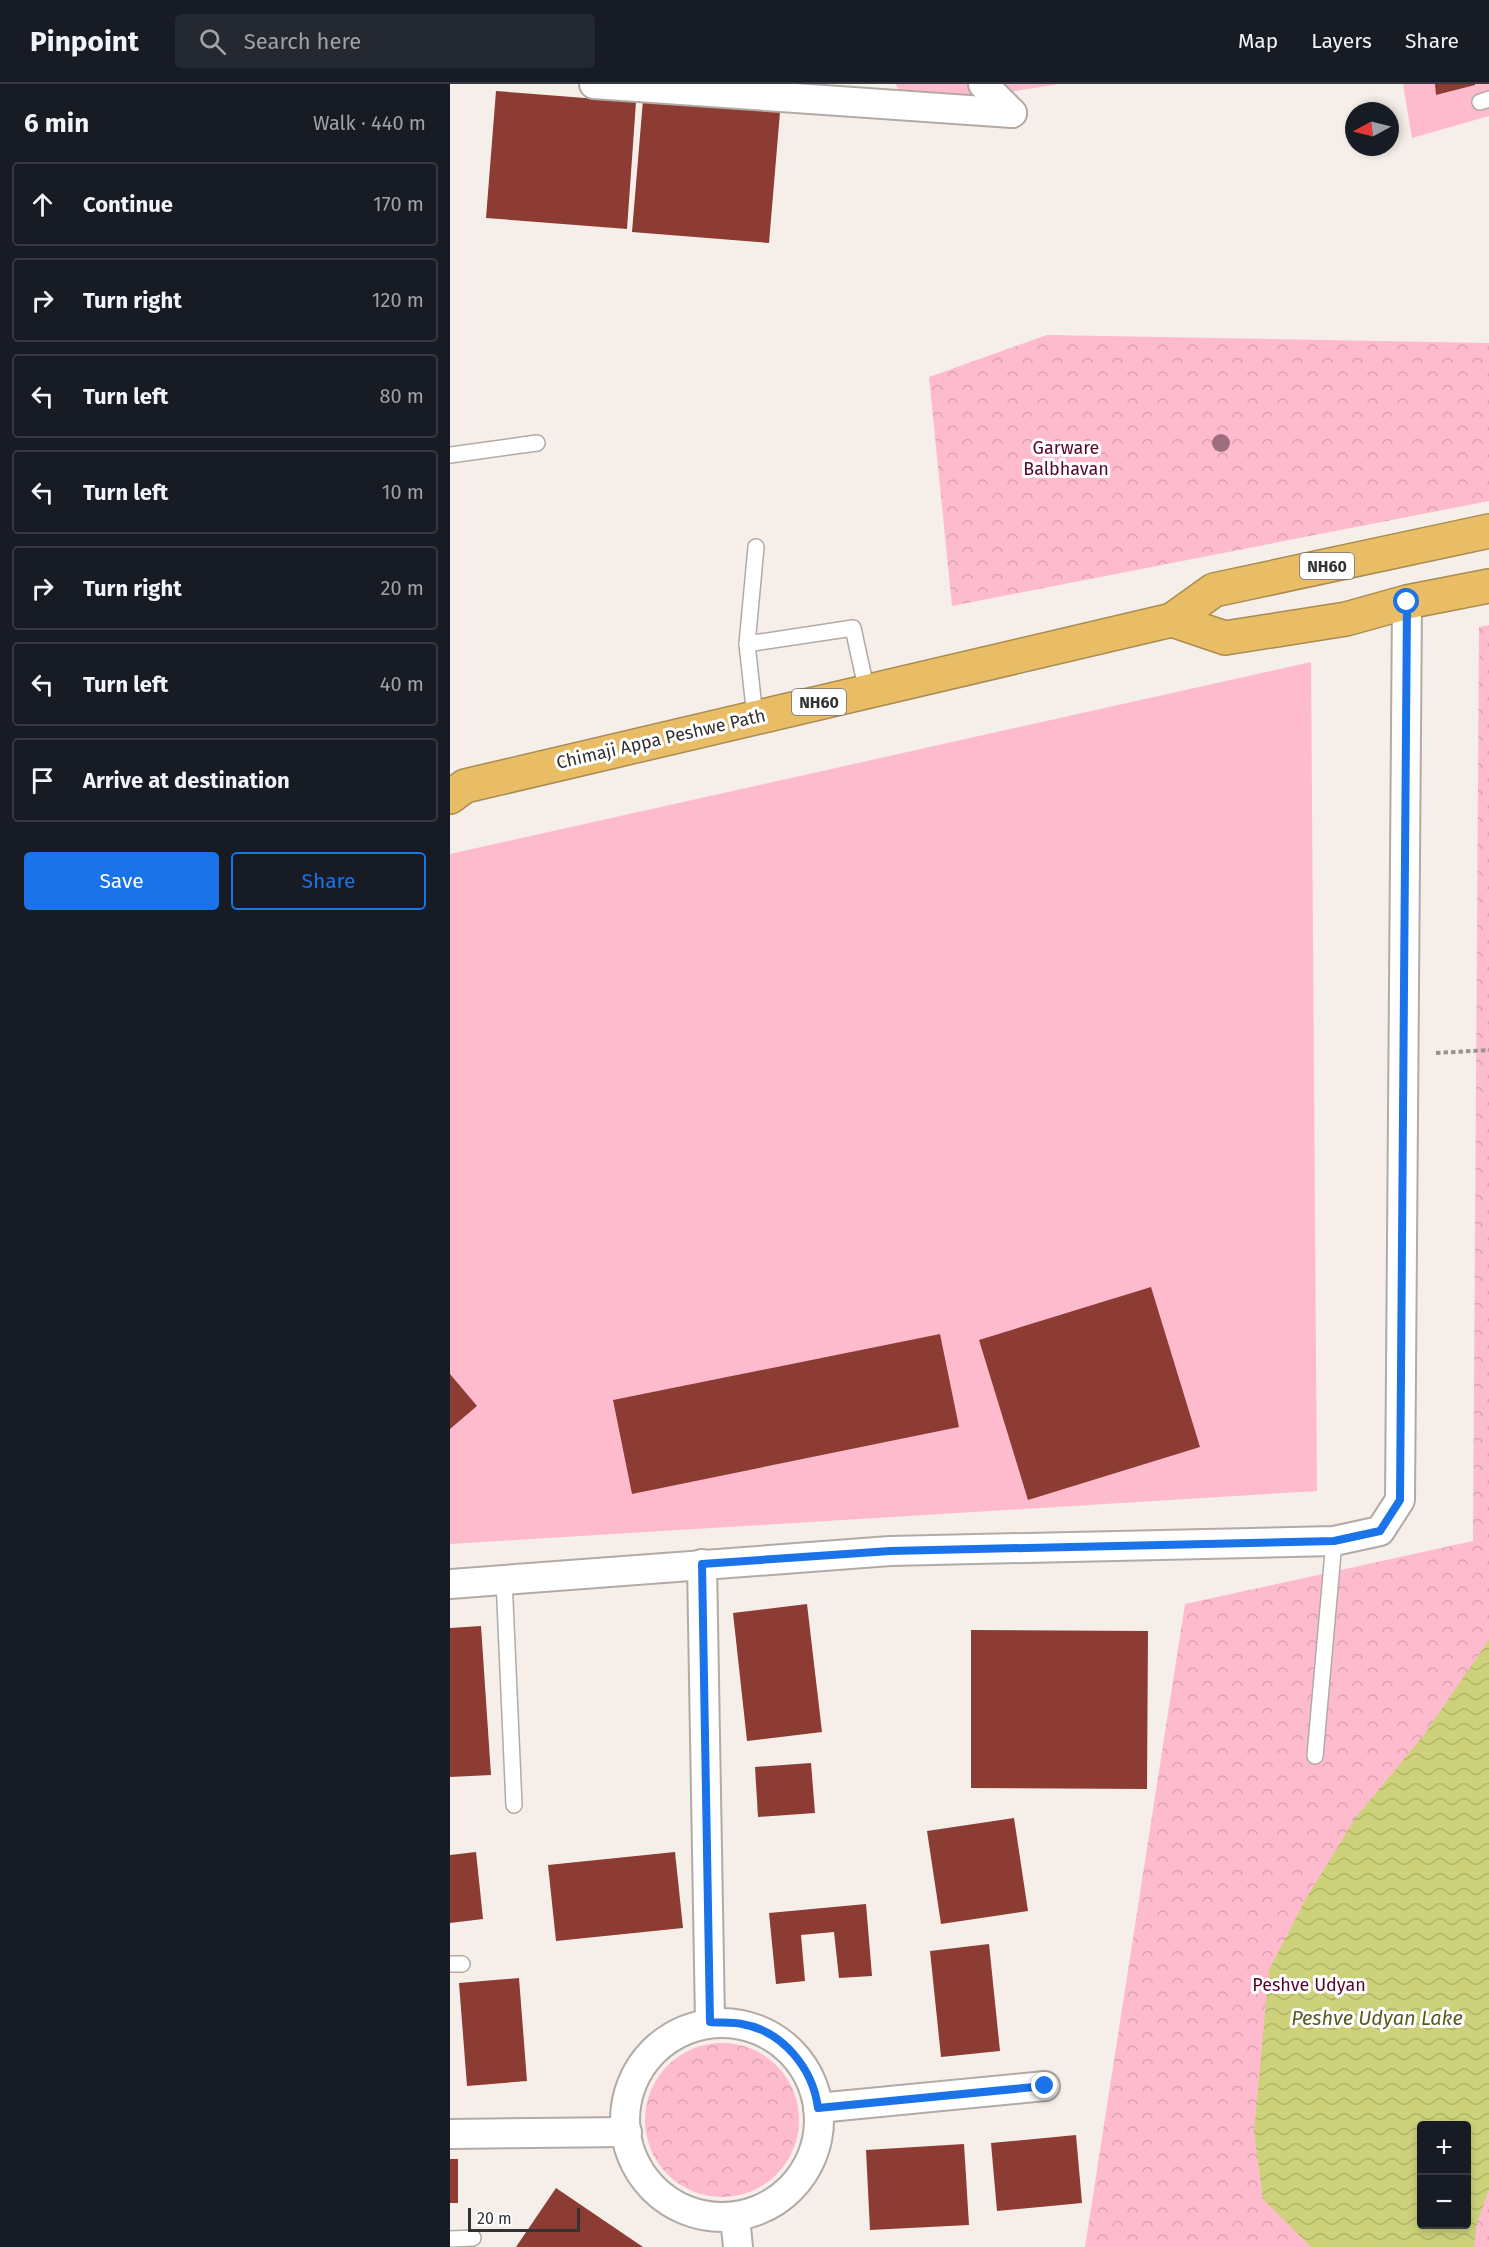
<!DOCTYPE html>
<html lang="en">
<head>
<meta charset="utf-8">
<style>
	body { margin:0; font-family:"Fira Sans",sans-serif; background:#242831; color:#f1f3f6 }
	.controls { position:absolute; right:18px; bottom:18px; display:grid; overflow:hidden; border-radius:6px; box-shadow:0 3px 9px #0003 }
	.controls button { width:54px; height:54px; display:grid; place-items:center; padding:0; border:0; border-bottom:2px solid #363941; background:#171b24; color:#f1f3f6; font:30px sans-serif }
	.compass { position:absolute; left:895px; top:18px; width:54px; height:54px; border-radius:50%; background:#171b24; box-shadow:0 3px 9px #0003; rotate:263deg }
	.scale { position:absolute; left:18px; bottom:15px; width:112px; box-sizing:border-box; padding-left:6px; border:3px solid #343230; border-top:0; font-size:16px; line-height:21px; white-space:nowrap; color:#343230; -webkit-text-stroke:4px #fff; paint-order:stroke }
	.stop { position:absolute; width:18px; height:18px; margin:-14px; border:4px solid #1a73e8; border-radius:50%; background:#fff }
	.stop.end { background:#1a73e8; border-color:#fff; box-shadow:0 2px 6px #0008 }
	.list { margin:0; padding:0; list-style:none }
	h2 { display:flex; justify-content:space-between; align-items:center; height:78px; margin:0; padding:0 24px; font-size:26px }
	h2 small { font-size:20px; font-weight:400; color:#9ea1a6 }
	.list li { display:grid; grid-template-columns:39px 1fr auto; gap:18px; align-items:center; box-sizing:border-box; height:84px; margin:0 12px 12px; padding:0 12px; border:2px solid #363941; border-radius:6px }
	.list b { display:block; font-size:22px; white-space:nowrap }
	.list em { font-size:20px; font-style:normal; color:#9ea1a6 }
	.actions { display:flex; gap:12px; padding:18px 24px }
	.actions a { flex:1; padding:14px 0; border:2px solid #1a73e8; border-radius:6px; text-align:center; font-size:21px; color:#1a73e8 }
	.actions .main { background:#1a73e8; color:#fff }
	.icon { flex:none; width:33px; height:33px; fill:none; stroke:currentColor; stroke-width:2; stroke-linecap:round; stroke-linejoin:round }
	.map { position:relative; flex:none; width:1039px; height:2163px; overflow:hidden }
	header { display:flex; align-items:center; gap:36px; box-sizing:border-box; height:84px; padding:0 30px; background:#171b24; border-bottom:2px solid #363941 }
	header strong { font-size:28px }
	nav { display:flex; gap:33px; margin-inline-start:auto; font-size:21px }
	.search { width:420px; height:54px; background:#242831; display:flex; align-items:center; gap:15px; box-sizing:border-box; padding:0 21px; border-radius:6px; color:#9ea1a6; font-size:22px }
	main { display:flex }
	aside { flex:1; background:#171b24 }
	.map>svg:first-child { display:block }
</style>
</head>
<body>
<header>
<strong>Pinpoint</strong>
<div class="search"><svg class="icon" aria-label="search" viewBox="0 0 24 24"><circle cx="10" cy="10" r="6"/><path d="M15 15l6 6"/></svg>Search here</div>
<nav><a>Map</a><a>Layers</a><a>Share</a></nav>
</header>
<main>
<aside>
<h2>6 min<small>Walk · 440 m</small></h2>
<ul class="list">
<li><svg class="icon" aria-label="ahead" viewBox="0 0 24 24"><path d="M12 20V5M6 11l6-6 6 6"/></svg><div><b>Continue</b></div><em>170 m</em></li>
<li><svg class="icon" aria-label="right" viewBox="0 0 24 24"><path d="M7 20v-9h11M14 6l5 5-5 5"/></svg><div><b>Turn right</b></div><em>120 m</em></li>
<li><svg class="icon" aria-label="left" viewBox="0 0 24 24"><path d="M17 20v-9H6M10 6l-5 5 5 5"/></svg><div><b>Turn left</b></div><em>80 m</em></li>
<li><svg class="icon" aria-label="left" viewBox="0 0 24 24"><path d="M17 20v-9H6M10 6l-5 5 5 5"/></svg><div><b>Turn left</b></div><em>10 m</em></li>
<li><svg class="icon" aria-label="right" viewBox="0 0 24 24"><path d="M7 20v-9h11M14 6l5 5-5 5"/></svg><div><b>Turn right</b></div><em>20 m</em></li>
<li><svg class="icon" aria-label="left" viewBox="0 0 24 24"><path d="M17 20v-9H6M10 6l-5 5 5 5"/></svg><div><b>Turn left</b></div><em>40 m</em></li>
<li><svg class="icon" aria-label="arrive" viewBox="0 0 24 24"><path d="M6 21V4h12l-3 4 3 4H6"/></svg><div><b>Arrive at destination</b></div></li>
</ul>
<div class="actions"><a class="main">Save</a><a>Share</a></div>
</aside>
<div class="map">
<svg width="1039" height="2163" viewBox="0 0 1039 2163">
	<defs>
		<pattern id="park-crowns" width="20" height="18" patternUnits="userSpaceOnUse" patternTransform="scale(1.5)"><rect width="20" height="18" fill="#ffbbce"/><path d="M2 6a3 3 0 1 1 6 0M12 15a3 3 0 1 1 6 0" fill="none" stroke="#dba1b1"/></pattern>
		<pattern id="water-waves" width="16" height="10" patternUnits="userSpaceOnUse" patternTransform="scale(1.5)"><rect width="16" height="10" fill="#cdd27a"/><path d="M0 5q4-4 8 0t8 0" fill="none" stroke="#b1b56a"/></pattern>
	</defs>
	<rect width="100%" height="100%" fill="#f6eee9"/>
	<g fill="url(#park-crowns)" fill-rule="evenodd">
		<polygon points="597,251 1039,259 1039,417 502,522 479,293"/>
		<path d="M1039 541V2163H635L735 1520 1023 1457 1029 543ZM972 2042H1016V2140H972Z"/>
		<circle cx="272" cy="2036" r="77"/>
	</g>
	<g fill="#ffbbce">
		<polygon points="445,0 609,0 464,24"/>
		<polygon points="953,0 1039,0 1039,32 962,54"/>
		<polygon points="861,578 867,1407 0,1460 0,770"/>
	</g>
	<path fill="url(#water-waves)" fill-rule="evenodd" d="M1039 1556V2105L1027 2140 1024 2163H861L813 2115 804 2048 819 1886 854 1818 906 1733 973 1652ZM972 2042H1016V2140H972Z"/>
	<g fill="#8c3c33">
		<polygon points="985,0 1025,0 1025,1 986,11"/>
		<polygon points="46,7 186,18 177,145 36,134"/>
		<polygon points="193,16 330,28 319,159 182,148"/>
		<polygon points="701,1203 750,1363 578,1416 529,1256"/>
		<polygon points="490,1250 509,1343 182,1410 163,1316"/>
		<polygon points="0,1290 27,1322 0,1345"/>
		<polygon points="357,1520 372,1648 297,1657 283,1529"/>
		<polygon points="31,1542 41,1691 0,1693 0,1544"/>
		<polygon points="521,1546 698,1547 697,1705 521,1704"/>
		<polygon points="361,1679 365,1729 308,1733 305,1683"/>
		<polygon points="564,1734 578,1827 491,1840 477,1747"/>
		<polygon points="26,1768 33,1835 0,1839 0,1771"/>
		<polygon points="225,1768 233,1844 106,1857 98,1781"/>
		<polygon points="416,1820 422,1892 389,1894 384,1848 351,1851 355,1897 326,1900 319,1829"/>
		<polygon points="539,1860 550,1967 491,1973 480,1867"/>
		<polygon points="69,1894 77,1997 17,2002 9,1899"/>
		<polygon points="626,2051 632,2119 547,2127 541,2059"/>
		<polygon points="514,2060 519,2141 420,2146 416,2066"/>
		<rect x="0" y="2075" width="8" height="44"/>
		<polygon points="106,2104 193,2163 66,2163"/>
	</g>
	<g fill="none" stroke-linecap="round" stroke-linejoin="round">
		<g stroke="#b2aaa5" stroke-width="18">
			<g id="lane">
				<polyline points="1030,18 1039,15"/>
				<polyline points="0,371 87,359"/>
				<polyline points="297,560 403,544 417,608"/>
				<polyline points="305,633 297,560 306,463"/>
				<polyline points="54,1495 64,1721"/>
				<polyline points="865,1672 884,1457"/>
				<polyline points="0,1880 12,1880"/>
				<polyline points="0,2155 23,2154"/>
			</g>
		</g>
		<g stroke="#b2aaa5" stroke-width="32">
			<g id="street">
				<polyline points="144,0 562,29"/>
				<polyline points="533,0 562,29"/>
				<polyline points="252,1480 260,1938"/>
				<polyline points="0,1500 440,1467 884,1457 930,1447 950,1416 957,518"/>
				<circle cx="272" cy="2036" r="97"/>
				<polyline points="368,2024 595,2002"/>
				<polyline points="0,2050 177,2048"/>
				<polyline points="285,2133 288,2163"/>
			</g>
		</g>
		<g stroke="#a98c52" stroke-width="36">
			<g id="highway">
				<polyline points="722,536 775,554 896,535 957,518 1039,502"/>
				<polyline points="0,713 15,702 722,536 764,506 1039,447"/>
			</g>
		</g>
		<polyline stroke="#999490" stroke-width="4" stroke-dasharray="4.5 3" stroke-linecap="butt" points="986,969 1039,966"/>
		<use href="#lane" stroke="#fff" stroke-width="15"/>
		<use href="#street" stroke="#fff" stroke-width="28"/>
		<use href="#highway" stroke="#e8bd65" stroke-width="33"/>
	</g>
	<circle fill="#9e6e80" cx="771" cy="359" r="9"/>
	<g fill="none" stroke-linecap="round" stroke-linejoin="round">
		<path stroke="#1a73e8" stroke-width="8" d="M595 2002 368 2024C363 1985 333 1947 292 1940 282 1938 270 1939 260 1938L252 1480 440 1467 884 1457 930 1447 950 1416 957 518"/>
	</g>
	<g text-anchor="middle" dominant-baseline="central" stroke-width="6" stroke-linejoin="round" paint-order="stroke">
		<g fill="#fff" stroke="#71706e" stroke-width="1.5">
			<rect x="850" y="469" width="54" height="26" rx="4.5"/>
			<rect x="342" y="605" width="54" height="26" rx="4.5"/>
		</g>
		<g font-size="16" font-weight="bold" fill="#343230">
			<text x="877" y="482">NH60</text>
			<text x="369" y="618">NH60</text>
		</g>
		<g font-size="18" fill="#56062a" stroke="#fff">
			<text x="616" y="364">Garware<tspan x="616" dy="21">Balbhavan</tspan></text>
			<text x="859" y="1901">Peshve Udyan</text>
		</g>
		<g font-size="18" fill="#343230" stroke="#fff">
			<text transform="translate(211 655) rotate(-13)">Chimaji Appa Peshwe Path</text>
		</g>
		<g font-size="20" font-style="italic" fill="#595c1c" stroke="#fff">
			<text x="927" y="1934">Peshve Udyan Lake</text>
		</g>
	</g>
</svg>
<div class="controls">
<button>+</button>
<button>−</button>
</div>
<svg class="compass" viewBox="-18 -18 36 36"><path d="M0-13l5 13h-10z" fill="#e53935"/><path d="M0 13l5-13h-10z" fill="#9ea1a6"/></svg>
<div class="scale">20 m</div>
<div class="stop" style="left:957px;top:518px"></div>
<div class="stop end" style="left:595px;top:2002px"></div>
</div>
</main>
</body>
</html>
